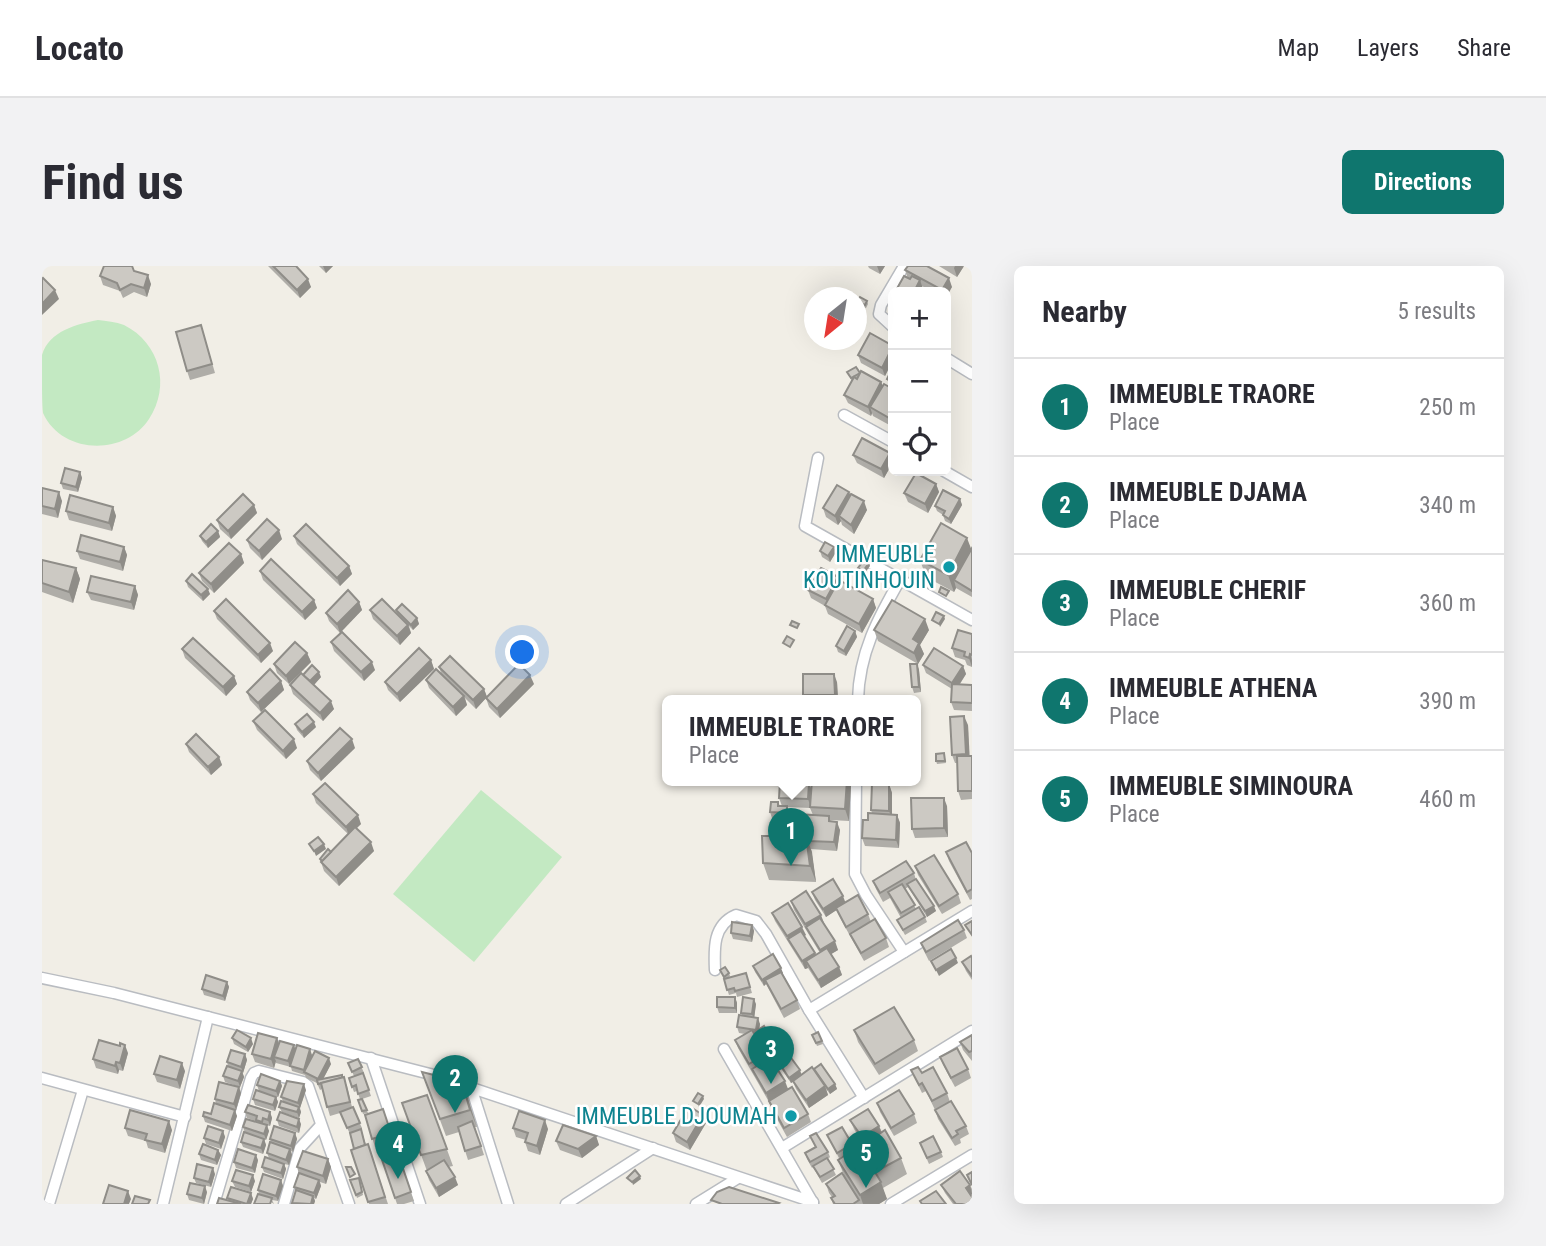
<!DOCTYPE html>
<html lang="en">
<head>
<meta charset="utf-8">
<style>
	body { margin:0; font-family:"Roboto Condensed",sans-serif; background:#f2f2f3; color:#2b2b33 }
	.controls { position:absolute; right:21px; top:21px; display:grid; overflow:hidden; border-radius:10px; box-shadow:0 7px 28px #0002 }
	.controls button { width:63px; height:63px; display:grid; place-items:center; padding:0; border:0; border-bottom:2px solid #e1e1e2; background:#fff; color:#2b2b33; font:35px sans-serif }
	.compass { position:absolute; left:762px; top:21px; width:63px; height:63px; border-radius:50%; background:#fff; box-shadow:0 7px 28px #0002; rotate:210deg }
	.you { position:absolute; left:481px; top:387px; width:24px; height:24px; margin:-18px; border:5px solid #fff; border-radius:50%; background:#1a73e8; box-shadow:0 0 0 10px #1a73e833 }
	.badge { display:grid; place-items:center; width:46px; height:46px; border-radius:50%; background:#0f766e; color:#fff; font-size:23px; font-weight:700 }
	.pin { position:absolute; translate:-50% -58px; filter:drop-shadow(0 2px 4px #0008) }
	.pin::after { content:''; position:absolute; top:37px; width:24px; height:21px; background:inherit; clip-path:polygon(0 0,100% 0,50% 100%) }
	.popup { position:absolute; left:620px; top:429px; width:259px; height:91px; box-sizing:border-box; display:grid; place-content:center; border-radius:10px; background:#fff; filter:drop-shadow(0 2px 5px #0005); font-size:23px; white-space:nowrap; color:#7c7c81 }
	.popup b { font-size:26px; color:#2b2b33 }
	.popup::after { content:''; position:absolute; left:50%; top:100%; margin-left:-14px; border:14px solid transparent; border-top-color:#fff }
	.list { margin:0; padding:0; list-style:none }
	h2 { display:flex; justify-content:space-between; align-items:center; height:91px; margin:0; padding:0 28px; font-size:30px }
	h2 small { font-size:23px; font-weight:400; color:#7c7c81 }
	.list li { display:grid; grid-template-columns:46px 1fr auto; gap:21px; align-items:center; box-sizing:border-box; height:98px; padding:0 28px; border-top:2px solid #e1e1e2 }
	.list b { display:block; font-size:26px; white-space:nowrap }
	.list p { margin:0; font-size:23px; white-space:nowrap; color:#7c7c81 }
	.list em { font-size:23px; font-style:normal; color:#7c7c81 }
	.icon { flex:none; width:38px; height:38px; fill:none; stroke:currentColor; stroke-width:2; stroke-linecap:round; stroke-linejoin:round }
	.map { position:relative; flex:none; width:930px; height:938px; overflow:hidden; border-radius:10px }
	header { display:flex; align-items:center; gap:42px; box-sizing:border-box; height:98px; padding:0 35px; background:#fff; border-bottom:2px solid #e1e1e2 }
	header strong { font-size:33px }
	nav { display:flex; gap:38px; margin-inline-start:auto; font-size:24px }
	.intro { display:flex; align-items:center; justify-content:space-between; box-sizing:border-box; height:168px; padding:0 42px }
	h1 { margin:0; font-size:49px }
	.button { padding:18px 32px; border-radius:10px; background:#0f766e; color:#fff; font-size:24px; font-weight:700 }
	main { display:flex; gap:42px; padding:0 42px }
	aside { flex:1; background:#fff; border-radius:10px; box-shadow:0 7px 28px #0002 }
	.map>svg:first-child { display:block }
</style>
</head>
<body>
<header>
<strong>Locato</strong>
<nav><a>Map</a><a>Layers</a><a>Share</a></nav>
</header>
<div class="intro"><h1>Find us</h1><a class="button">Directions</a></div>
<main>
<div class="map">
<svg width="930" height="938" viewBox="0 0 930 938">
	<rect width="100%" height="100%" fill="#f1eee6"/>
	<g fill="#c3e9c2">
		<path d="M56 54C64 55 74 56 82 59 118 77 129 120 107 153 83 190 20 189 1 147 0 138 0 121 0 110 0 104 0 95 0 89 7 65 35 58 56 54Z"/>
		<polygon points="439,524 520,591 432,696 351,628"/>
	</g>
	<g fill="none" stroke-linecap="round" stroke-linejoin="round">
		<g stroke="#b9bcc1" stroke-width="13">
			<g id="minor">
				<polyline points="851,61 837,48 839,39 862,0"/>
				<polyline points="904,92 930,108"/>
				<polyline points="802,149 851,176"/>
				<polyline points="776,192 763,260 930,354"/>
				<polyline points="902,205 930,221"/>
				<path d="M816 434C817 387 836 352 859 312"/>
				<polyline points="814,514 813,608 824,629 862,686"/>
				<path d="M673 704C672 682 671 659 694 649L714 655 724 668 767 744 822 832"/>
				<polyline points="0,712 72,727 388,808 771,936"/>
				<polyline points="767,744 930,645"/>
				<polyline points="682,783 771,937"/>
				<polyline points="329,792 378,938"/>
				<polyline points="0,812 143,851"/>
				<polyline points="429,821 466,938"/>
				<polyline points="740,882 930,765"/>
				<polyline points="7,938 41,824"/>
				<polyline points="121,938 166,751"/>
				<polyline points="172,938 209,812 212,807 217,805 261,816 266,820 307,938"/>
				<polyline points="242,938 258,882 279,859"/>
				<polyline points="524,938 611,882"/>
				<polyline points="654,938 696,912"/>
				<polyline points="849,938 930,889"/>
			</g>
		</g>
		<use href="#minor" stroke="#fff" stroke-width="10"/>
	</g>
	<g fill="#afada8">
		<polygon points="226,0 254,0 269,21 258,32"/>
		<polygon points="277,0 291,0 284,7"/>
		<polygon points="826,0 843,0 838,8 827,2"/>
		<polygon points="897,0 922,0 915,11"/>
		<polygon points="863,4 910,21 904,26 891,26 880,20 881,23 879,26 853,26 866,13"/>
		<polygon points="92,5 109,18 105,31 92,26 81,32 78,25 61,19 58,10"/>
		<polygon points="825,35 826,38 824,42 816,39 815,36"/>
		<polygon points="159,59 173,107 148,114 145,105"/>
		<polygon points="851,80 851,94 843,110 819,97 816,89"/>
		<polygon points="851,101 851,120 847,118 845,113"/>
		<polygon points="805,106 818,107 839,116 841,120 851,123 851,161 831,150 830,147 829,150 806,137 802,129 810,115"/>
		<polygon points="848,187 851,196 842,212 815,197 811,189"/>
		<polygon points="38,206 40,212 36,226 21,223 19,217"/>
		<polygon points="894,218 897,226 886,247 866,236 862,227"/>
		<polygon points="0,222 20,235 16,252 0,248"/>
		<polygon points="807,226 808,229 825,244 812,268 800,259 799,255 796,259 784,251 781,242"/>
		<polygon points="918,233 920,239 909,258 903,255 901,249 895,245 893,240"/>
		<polygon points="212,239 215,247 189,273 178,263 175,254"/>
		<polygon points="71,241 74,250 70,265 27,254 24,245"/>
		<polygon points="176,265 178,271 166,282 160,275 158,270"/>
		<polygon points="252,270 307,300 310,308 298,320 255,278"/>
		<polygon points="240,273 220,294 208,282 205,274"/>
		<polygon points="82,281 85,289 81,305 38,293 35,285"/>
		<polygon points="930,282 930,331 914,322 912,326 884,311 878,294 929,283"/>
		<polygon points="778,285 794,286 788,296 780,291"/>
		<polygon points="199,288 202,297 172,327 160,315 157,307"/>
		<polygon points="0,294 34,302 38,313 31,337 0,326"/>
		<polygon points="218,305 272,334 275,342 263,354 221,314"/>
		<polygon points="796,311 797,314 831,333 834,342 820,367 786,348 783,340 769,332 766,324"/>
		<polygon points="144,315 168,328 161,335 146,321"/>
		<polygon points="93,320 96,329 92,344 49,334 45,326"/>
		<polygon points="317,336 320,344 298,367 287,355 284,347"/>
		<polygon points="328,344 355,348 354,344 375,352 377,358 371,364 367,360 369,367 358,379 331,353"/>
		<polygon points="172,345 231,385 219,397 175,353"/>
		<polygon points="832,364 887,364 878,379 882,388 876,398 836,375"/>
		<polygon points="813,365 815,371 804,390 796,386 794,380"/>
		<polygon points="930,368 930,401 925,399 923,394 913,391 910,382"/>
		<polygon points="289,376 333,404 322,415 292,385"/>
		<polygon points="140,383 192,410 195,418 184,430 143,392"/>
		<polygon points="265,387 269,396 247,418 235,407 232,398"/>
		<polygon points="389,394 392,403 358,436 346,424 343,416"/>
		<polygon points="875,398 877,404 879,426 872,427 870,421"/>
		<polygon points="881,399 921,400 924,408 918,418 930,419 930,445 912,444 909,436 910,423 884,407"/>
		<polygon points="397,401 442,423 445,431 492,418 458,452 447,441 444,432 434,443 423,432 425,439 414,450 387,422 384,414 399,407"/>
		<polygon points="261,409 279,411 272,419 292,443 281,455 251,428 248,419"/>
		<polygon points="239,415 242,424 219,446 208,434 205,426"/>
		<polygon points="795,416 796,433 798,434 763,434 761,429"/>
		<polygon points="211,455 255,482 244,493 215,464"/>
		<polygon points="253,458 274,461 262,472 255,464"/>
		<polygon points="926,459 927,490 930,490 930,533 919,534 916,525 915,497 913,497 910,489"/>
		<polygon points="144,478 177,491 180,499 169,509 147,486"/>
		<polygon points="313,482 279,515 268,504 265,495"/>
		<polygon points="902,487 904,497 895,498 894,495"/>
		<polygon points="767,517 769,524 809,518 807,555 788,554 798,564 795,585 769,583 774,616 727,614 721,597 753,570 754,553 749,553 748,550 758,548 771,549 768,542 745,541 747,546 747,553 730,552 728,546 736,536 738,540 740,540 737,532"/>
		<polygon points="847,518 850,527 850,548 855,549 858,557 857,582 823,580 820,572 826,554 830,547 829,544"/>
		<polygon points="271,528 319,558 314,562 332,585 297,620 282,605 278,593 289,586 306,568 274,537"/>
		<polygon points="905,540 906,571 873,572 870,563"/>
		<polygon points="904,586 930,587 930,633 928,634 907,595"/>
		<polygon points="873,600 916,628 919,637 900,648 876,609"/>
		<polygon points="872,607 874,614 894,645 885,651 866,621 863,623 874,643 883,651 885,656 863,669 855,654 859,652 848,632 841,636 834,623 831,615"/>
		<polygon points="770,626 804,636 826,648 829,656 844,672 847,681 822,695 797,650 794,644 784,651 773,634"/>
		<polygon points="749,635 782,657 796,684 789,688 797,701 800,709 779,722 766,702 763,703 733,655 730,647 764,669 762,670 774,689 778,687 752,644"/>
		<polygon points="710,659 712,665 710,676 691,673 689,667"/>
		<polygon points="922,664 925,672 887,695 882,685 879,677"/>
		<polygon points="930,692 930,714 924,705 920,696"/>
		<polygon points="711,700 741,707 740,708 755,734 758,743 742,752 724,718 722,720 713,706"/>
		<polygon points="678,704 687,707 688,710 686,712 704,707 710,727 695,731 694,727 687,729 682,713"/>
		<polygon points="185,716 187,721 183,735 162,729 160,723"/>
		<polygon points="693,731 695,737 695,747 677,747 675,741"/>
		<polygon points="714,738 712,751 718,758 717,764 736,781 738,787 729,793 715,770 713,769 726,793 746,823 766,848 769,856 745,871 730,844 727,836 696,782 693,774 703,768 697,767 695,761 700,749 699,747"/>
		<polygon points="812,764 872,774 876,785 837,809 816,776"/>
		<polygon points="776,766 781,778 775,780 770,769"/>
		<polygon points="930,769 930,795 921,784 918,776"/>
		<polygon points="190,772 211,778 206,786 192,778"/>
		<polygon points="235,772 237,777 270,789 289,798 281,813 301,812 305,820 310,841 320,862 319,863 324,879 326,878 346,938 327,938 309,884 312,883 308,868 298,847 288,850 280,823 278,824 275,817 264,812 263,809 250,805 249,801 234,797 234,795 232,802 213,796 210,788"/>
		<polygon points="86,787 81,805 77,804 76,808 54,802 51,793"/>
		<polygon points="203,788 205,794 201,807 200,806 202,811 198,821 183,816 181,810 186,801 185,796"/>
		<polygon points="898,791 926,803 929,812 913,821 901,799"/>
		<polygon points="734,792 759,809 773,806 793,818 795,823 788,828 784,823 786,829 767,842 754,823 751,816 749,817 736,798"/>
		<polygon points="316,793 322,807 321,807 329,830 320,833 326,847 321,848 316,834 318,833 315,825 312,826 307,812 312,810 306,797"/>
		<polygon points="869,804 880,807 905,827 908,836 924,860 927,868 918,873 919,877 913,880 896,853 893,844 884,825 880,827"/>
		<polygon points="143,805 138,823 115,816 112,808"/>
		<polygon points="380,806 426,833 435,861 433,861 442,889 426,894 417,866 404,870"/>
		<polygon points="238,815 240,820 236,831 217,825 215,819"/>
		<polygon points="264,824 258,842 259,846 257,852 240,846 237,841 241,835 239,831"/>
		<polygon points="199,827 194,844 186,842 195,850 190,865 163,856 161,850 169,848 174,838 173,833"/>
		<polygon points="385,829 411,900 406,901 416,919 397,931 387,914 384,905 385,905 360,837"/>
		<polygon points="234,831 236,836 233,845 213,839 211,833"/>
		<polygon points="835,837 872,848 875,857 852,870 838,846"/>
		<polygon points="341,843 352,876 333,881 323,849"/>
		<polygon points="203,846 228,846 230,852 228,860 223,859 227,865 224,874 203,867 201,861 215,856 214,855 205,852"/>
		<polygon points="235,854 259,858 257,867 237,860"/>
		<polygon points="808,854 837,860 840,866 859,892 865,908 841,922 840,921 845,933 837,938 791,938 789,932 790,931 787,927 784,918 802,909 796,894 806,887 797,892 785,869 810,878 812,883 824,893 820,880 822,879 812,863"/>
		<polygon points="664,857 648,884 634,876 631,867"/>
		<polygon points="83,862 130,864 123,887 106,882 104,875 86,870"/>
		<polygon points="471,862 506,863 498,889 486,885 483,876 484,874 474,871"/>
		<polygon points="181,865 183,871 179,883 164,878 162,872"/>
		<polygon points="253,867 255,873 251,886 249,885 250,889 247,899 242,898 244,903 241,913 222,906 220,901 227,892 225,887 229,877 228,873"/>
		<polygon points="554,870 557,879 540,892 518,884 514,875"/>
		<polygon points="768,870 786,886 788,891 786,893 794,909 780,917 771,901 770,902 765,893 763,887 773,881"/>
		<polygon points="222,873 224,879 221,888 201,881 199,876"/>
		<polygon points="878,877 899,886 901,891 887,898"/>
		<polygon points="353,879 372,935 362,938 355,938 336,882"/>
		<polygon points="176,884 179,889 175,899 159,894 157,888"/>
		<polygon points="216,894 213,907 194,902 192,896"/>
		<polygon points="255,901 289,901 284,918 278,916 279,920 274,933 272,932 273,935 272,938 250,938 254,925 252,921 257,908"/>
		<polygon points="173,908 169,921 154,917 152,912"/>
		<polygon points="239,914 241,920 236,935 230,934 232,938 217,928 216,924"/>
		<polygon points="308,914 318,915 321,929 315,932"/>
		<polygon points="190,915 213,915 209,926 193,921"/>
		<polygon points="899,919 928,919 930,923 930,928 929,929 930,938 911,938 903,927"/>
		<polygon points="165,926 162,938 147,934 145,928"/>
		<polygon points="209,927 211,933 209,938 175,938 186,934 185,932"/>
	</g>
	<g fill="#8f8d88">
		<polygon points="281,0 291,0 284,7"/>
		<polygon points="835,0 843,0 838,8"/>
		<polygon points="913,0 922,0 915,11 912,2"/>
		<polygon points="106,9 109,18 105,31 102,22"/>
		<polygon points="907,12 910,21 904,32 904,26 901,26 900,24"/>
		<polygon points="266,13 269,21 258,32 255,24"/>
		<polygon points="878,14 881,23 879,26 875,26 874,22"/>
		<polygon points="13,24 17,33 0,49 0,38"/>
		<polygon points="851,80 851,94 843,110 840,102"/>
		<polygon points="839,116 843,125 828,141 830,147 829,150 826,141"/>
		<polygon points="848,187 851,196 842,212 839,203"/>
		<polygon points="38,206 40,212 36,226 34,221"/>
		<polygon points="894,218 897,226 886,247 883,238"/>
		<polygon points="17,226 20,235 16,252 13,243"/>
		<polygon points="807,226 810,234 797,250 799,255 796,259 793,250"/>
		<polygon points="918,233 920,239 909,258 907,253"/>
		<polygon points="822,235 825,244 812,268 809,259"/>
		<polygon points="212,239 215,247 189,273 186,265"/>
		<polygon points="71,241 74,250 70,265 67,257"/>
		<polygon points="237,264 240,273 220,294 217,285"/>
		<polygon points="176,265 178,271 166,282 164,276"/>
		<polygon points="925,272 930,285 912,314 914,322 912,326 906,309"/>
		<polygon points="82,281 85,289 81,305 78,296"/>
		<polygon points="792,281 794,286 788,296 786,290"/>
		<polygon points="199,288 202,297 172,327 169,318"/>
		<polygon points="827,297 828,300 822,308 821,305"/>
		<polygon points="307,300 310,308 298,320 295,312"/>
		<polygon points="34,302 38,313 31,337 27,326"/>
		<polygon points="796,311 799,320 787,342 784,333"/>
		<polygon points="93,320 96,329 92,344 89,336"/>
		<polygon points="166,323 168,328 161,335 159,329"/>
		<polygon points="831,333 834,342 820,367 817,358"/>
		<polygon points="272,334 275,342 263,354 260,346"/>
		<polygon points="317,336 320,344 298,367 295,358"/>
		<polygon points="902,350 903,353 898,361 897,358"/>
		<polygon points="375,352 377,358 371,364 369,359"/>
		<polygon points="883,353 887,364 878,379 882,388 876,398 872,387 871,373"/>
		<polygon points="366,359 369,367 358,379 355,370"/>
		<polygon points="813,365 815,371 804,390 802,385"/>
		<polygon points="228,377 231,385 219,397 216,389"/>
		<polygon points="265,387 269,396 247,418 244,410"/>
		<polygon points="928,388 930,394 930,401 927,392"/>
		<polygon points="389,394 392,403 358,436 355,428"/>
		<polygon points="330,396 333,404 322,415 319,406"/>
		<polygon points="875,398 877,404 879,426 877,421"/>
		<polygon points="921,400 924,408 913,425 910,417"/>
		<polygon points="277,406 279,411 270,421 268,415"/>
		<polygon points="792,408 795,416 796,434 795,434 793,429"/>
		<polygon points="488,409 492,418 458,452 455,443"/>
		<polygon points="192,410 195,418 184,430 181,421"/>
		<polygon points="239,415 242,424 219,446 216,437"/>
		<polygon points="442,423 445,431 434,443 431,434"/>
		<polygon points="422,430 425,439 414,450 411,441"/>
		<polygon points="289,435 292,443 281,455 278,447"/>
		<polygon points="922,450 926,459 928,497 924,488"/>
		<polygon points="272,456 274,461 262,472 260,466"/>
		<polygon points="252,473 255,482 244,493 241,485"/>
		<polygon points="310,473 313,482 279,515 276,507"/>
		<polygon points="177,491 180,499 169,509 166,501"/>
		<polygon points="805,514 808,514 809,518 807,555 803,543"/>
		<polygon points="767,517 770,525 769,542 766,533"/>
		<polygon points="847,518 850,527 850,553 847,545"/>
		<polygon points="902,532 905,540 906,571 902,562"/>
		<polygon points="316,549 319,558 307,570 304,561"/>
		<polygon points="855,549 858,557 857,582 854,574"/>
		<polygon points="795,556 798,564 795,585 792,576"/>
		<polygon points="764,570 770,586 774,616 768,600"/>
		<polygon points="329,576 332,585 297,620 294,611"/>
		<polygon points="282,578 284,583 274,590 272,585"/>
		<polygon points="801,630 804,638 784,651 781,643"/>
		<polygon points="892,640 894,645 885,651 883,645"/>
		<polygon points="779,649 782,657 765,663 763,658"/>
		<polygon points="710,659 712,665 710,676 708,670"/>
		<polygon points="760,661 764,669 749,678 746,673 748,679 745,670"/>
		<polygon points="793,675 796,684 781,693 778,684"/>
		<polygon points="773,687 776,695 764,695 766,702 763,703 760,695"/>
		<polygon points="914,692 916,697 897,710 894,704"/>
		<polygon points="797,701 800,709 779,722 776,714"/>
		<polygon points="739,702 741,707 725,718 723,714 724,718 722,720 720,714"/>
		<polygon points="185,716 187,721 183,735 181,730"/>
		<polygon points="693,731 695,737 695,747 693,742"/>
		<polygon points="712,733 714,738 712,754 710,748"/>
		<polygon points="716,752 718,758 716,770 714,764"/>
		<polygon points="209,772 211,778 206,786 204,781"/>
		<polygon points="235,772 238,781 232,791 234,795 232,802 229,793"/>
		<polygon points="83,779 86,787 81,805 78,797"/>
		<polygon points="252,779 254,785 248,801 246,795"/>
		<polygon points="736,781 738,787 729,793 727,787"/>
		<polygon points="268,783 270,789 263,807 262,804"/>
		<polygon points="203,788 205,794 201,807 199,801"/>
		<polygon points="287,792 289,798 278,819 276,813"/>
		<polygon points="74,796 77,804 76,808 73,800"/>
		<polygon points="140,797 143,805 138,823 135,814"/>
		<polygon points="758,804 760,810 749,817 747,812"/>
		<polygon points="200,805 202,811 198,821 196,815"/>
		<polygon points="238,815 240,820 236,831 234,825"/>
		<polygon points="743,815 746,823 727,836 724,827"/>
		<polygon points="420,816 426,833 435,861 428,844"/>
		<polygon points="262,818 264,824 258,842 256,837"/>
		<polygon points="793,818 795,823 788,828 786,823"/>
		<polygon points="783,820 786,829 767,842 764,834"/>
		<polygon points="197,821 199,827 194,844 192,838"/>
		<polygon points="661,830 662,833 657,841 656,838"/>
		<polygon points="234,831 236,836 233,845 231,839"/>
		<polygon points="257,841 259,846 257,852 255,846"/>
		<polygon points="193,844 195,850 190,865 188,859"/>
		<polygon points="228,846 230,852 228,860 226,854"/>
		<polygon points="661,849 664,857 648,884 645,876"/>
		<polygon points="257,853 259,858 257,867 255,861"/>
		<polygon points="503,854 506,863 498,889 495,880"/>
		<polygon points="127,855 130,864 123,887 120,878"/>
		<polygon points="225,859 227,865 224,874 222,868"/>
		<polygon points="837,860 840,868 823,880 820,871"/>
		<polygon points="181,865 183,871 179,883 177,877"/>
		<polygon points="253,867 255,873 251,886 249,880"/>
		<polygon points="554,870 557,879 540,892 536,883"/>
		<polygon points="222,873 224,879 221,888 219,882"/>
		<polygon points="248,883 250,889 247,899 244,894"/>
		<polygon points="176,884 179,889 175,899 173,894"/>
		<polygon points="214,889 216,894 213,907 210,902"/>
		<polygon points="286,893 289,901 284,918 281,910"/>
		<polygon points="242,898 244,903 241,913 239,907"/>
		<polygon points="171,902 173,908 169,921 167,916"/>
		<polygon points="211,909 213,915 209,926 207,920"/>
		<polygon points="598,910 599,913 591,919 590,916"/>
		<polygon points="413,911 416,919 397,931 394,922"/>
		<polygon points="239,914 241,920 236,935 234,930"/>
		<polygon points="277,914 279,920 274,933 272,927"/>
		<polygon points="839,916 845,933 837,938 821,938 818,929"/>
		<polygon points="928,919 930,928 927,931 924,922"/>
		<polygon points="163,920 165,926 162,938 160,932"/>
		<polygon points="86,925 89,933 87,938 82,938"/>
		<polygon points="209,927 211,933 209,938 205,938"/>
		<polygon points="271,930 273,935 272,938 269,938"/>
	</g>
	<g fill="#ccc9c3" stroke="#8f8d88" stroke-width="2">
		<polygon points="62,0 90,0 92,5 106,9 102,22 89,18 78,24 75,17 58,10"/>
		<polygon points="231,0 254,0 266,13 255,24"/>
		<polygon points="866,0 885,0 907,12 900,24 863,4"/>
		<polygon points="862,10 868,13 870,10 878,14 874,22 877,24 875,26 853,26"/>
		<polygon points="1,12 13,24 0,38 0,13"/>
		<polygon points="818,31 825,35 823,39 815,36"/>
		<polygon points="159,59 170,98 145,105 134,66"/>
		<polygon points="828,67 851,80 840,102 816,89"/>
		<polygon points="814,101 818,107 809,112 805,106"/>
		<polygon points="851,101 851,116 845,113"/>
		<polygon points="819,105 839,116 826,141 802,129 812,111 815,113"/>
		<polygon points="842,118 851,123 851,149 849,153 828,141"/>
		<polygon points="820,172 848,187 839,203 811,189"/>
		<polygon points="23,202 38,206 34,221 19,217"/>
		<polygon points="874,207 894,218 883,238 862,227"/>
		<polygon points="795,219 807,226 793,250 781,242"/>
		<polygon points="0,222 17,226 13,243 0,240"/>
		<polygon points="901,224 918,233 907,253 901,249 903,245 893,240"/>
		<polygon points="201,228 212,239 186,265 175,254"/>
		<polygon points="809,228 822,235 809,259 797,250"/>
		<polygon points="28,229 71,241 67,257 24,245"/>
		<polygon points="225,253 237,264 217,285 205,274"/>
		<polygon points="899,257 925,272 906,309 878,294"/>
		<polygon points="169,258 176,265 164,276 158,270"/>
		<polygon points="264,258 307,300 295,312 252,270"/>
		<polygon points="39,269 82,281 78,296 35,285"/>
		<polygon points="783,276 792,281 786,290 778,285"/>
		<polygon points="187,277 199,288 169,318 157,307"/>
		<polygon points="930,282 930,325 912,314"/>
		<polygon points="229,293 272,334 260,346 218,305"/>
		<polygon points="0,294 34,302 27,326 0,317"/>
		<polygon points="822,294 827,297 821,305 816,302"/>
		<polygon points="779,302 796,311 784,333 766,324"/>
		<polygon points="150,308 166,323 159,329 144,315"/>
		<polygon points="49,310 93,320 89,336 45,326"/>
		<polygon points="797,314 831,333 817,358 783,339"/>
		<polygon points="899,321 907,325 904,330 897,326"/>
		<polygon points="306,324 317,336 295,358 284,347"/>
		<polygon points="184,333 228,377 216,389 172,345"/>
		<polygon points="340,333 366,359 355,370 328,344"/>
		<polygon points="850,334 883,353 871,373 877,377 872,387 832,364"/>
		<polygon points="360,338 375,352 369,359 354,344"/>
		<polygon points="894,346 902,350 897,358 890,354"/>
		<polygon points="750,355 757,358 755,362 748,359"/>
		<polygon points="805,360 813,365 802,385 794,380"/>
		<polygon points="916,364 930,368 930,389 928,388 927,392 922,390 923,386 910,382"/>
		<polygon points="300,366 330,396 319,406 289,376"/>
		<polygon points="745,370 752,374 748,381 741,377"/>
		<polygon points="151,372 192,410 181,421 140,383"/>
		<polygon points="253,376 265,387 244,410 232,398"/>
		<polygon points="377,382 389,394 355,428 343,416"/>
		<polygon points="892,382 921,400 910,417 881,399"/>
		<polygon points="408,390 442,423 431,434 397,401"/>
		<polygon points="477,398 488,409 455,443 444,432"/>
		<polygon points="868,398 875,398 877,421 870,421"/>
		<polygon points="270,399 277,406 268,415 261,409"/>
		<polygon points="228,403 239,415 216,437 205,426"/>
		<polygon points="394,403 422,430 411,441 384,414"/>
		<polygon points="259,407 289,435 278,447 248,419"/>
		<polygon points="761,408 792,408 793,429 761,429"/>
		<polygon points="910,418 930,419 930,437 909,436"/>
		<rect x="771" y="433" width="27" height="1"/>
		<polygon points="223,444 252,473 241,485 211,455"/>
		<polygon points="265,448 272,456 260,466 253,458"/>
		<polygon points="922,450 924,488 910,489 908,451"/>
		<polygon points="298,462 310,473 276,507 265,495"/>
		<polygon points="154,468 177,491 166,501 144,478"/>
		<polygon points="902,487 903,495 894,495 894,488"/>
		<polygon points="915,490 930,490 930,525 916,525"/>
		<polygon points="770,514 805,514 803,543 768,541"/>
		<polygon points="738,515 767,517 766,533 737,532"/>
		<polygon points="283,517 316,549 304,561 271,528"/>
		<polygon points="830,517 847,518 847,545 829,544"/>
		<polygon points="869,532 902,532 902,562 870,563"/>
		<polygon points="729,536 736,536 736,540 745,540 745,547 728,546"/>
		<polygon points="748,544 757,545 756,548 755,548 754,550 748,550"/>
		<polygon points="826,547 855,549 854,574 820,572 821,554 826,554"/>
		<polygon points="755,548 787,550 787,555 795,556 792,576 766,575 764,570 753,570"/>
		<polygon points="313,561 329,576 294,611 279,596"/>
		<polygon points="720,570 764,570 768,600 721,597"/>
		<polygon points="276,571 282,578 272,585 267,578"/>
		<polygon points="924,576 930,587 930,623 925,626 904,586"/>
		<polygon points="286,583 289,586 280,595 278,593"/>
		<polygon points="892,589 916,628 897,640 873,600"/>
		<polygon points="864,595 872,607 838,627 831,615"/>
		<polygon points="791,613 801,630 781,643 770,626"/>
		<polygon points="874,613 892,640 883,645 865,618"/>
		<polygon points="860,618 873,639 859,647 846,626"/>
		<polygon points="764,625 779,649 763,658 749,635"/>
		<polygon points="816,629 826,648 804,661 794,642"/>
		<polygon points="746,637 760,661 745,670 730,647"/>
		<polygon points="877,641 883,651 861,664 855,654"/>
		<polygon points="778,652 793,675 778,684 764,661"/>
		<polygon points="833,653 844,672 819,687 808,668"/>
		<polygon points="916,654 922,664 884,686 879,677"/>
		<polygon points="930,655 930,669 923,659"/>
		<polygon points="690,656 710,659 708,670 689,667"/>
		<polygon points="759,665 773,687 760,695 746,673"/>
		<polygon points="785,682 797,701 776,714 764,695"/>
		<polygon points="909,683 914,692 894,704 889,695"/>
		<polygon points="731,688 739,702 720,714 711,700"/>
		<polygon points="929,690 930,692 930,710 920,696"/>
		<polygon points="683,701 687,707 682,711 678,704"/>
		<polygon points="739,706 755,734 739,743 723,714"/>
		<polygon points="704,707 708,721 693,725 692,722 685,724 682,713"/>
		<polygon points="164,709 185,716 181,730 160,723"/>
		<polygon points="675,731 693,731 693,742 675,741"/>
		<polygon points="701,731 712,733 710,748 699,747"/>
		<polygon points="852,741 872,774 833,798 812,764"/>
		<polygon points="697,749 716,752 714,764 695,761"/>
		<polygon points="722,760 736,781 727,787 713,766"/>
		<polygon points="195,764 209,772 204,781 190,772"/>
		<polygon points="710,764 724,788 707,798 693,774"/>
		<polygon points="776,766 780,775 774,777 770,769"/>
		<polygon points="216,767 235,772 229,793 210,788"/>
		<polygon points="930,769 930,785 927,786 918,776"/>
		<polygon points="57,774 78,780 78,777 83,779 78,797 74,796 73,800 51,793"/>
		<polygon points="238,775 252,779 246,795 232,791"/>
		<polygon points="255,779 268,783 262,804 248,800"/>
		<polygon points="915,782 926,803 909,812 898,791"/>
		<polygon points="189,784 203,788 199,801 185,796"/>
		<polygon points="273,785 287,792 276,813 262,806"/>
		<polygon points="744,785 758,804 747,812 734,792"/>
		<polygon points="118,790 140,797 135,814 112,808"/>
		<polygon points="728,792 743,815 724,827 710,803"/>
		<polygon points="316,793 320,801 310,806 306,797"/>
		<polygon points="779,798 793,818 786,823 772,803"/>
		<polygon points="185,800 200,805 196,815 181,810"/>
		<polygon points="770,801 783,820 764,834 751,815"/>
		<polygon points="876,801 880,807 891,801 905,827 890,835 880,817 877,819 869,804"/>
		<polygon points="380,806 420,816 428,844 398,853"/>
		<polygon points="321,807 327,824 316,828 314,819 310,821 307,812"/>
		<polygon points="219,808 238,815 234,825 215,819"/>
		<polygon points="300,809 300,812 276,818 275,814"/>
		<polygon points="302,811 308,836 285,841 279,817"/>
		<polygon points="245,815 262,818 256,837 239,831"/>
		<polygon points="177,816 197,821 192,838 173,833"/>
		<polygon points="750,821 766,848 742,862 727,835"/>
		<polygon points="214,824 234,831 231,839 211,833"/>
		<polygon points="857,824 872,848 849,862 835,837"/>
		<polygon points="656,827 661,830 656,838 651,835"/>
		<polygon points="385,829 405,883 379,889 360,837"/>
		<polygon points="320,833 325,844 320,845 316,834"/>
		<polygon points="239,835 257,841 255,846 237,841"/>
		<polygon points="909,835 924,860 914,865 916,868 910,872 893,844"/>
		<polygon points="172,837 193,844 188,859 161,850 162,846 169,848"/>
		<polygon points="206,839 228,846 226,854 221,852 220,856 214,854 215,850 203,846"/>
		<polygon points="647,840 661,849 645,876 631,867"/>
		<polygon points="311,841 318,857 305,862 298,846"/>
		<polygon points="341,843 349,867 330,873 323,849"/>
		<polygon points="826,843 837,860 820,871 808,854"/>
		<polygon points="88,844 127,855 120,878 103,874 105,868 83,862"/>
		<polygon points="477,845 503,854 495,880 483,876 486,867 471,862"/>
		<polygon points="238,846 257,853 255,861 235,854"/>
		<polygon points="204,853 225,859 222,868 201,861"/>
		<polygon points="430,855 439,880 423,885 416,861"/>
		<polygon points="521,859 554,870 536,883 514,875"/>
		<polygon points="166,860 181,865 177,877 162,872"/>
		<polygon points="232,860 253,867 249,880 228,873"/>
		<polygon points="800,861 810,878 795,887 785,869"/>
		<polygon points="319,863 323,879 312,883 308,867"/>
		<polygon points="843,864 859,892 835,905 820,880"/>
		<polygon points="202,866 222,873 219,882 199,876"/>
		<polygon points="774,867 786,886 768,896 763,887 774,881 768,870"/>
		<polygon points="891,870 899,886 885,892 878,877"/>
		<polygon points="228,876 248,883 244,894 225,887"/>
		<polygon points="161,878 176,884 173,894 157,888"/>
		<polygon points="326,878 343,931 326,936 309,884"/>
		<polygon points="353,879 369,926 353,932 336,882"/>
		<polygon points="817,880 839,916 818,929 796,894"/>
		<polygon points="196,883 214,889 210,902 192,896"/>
		<polygon points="261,885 286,893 281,910 255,901"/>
		<polygon points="223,891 242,898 239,907 220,901"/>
		<polygon points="785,892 792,903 778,911 771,900"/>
		<polygon points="402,894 413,911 394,922 384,905"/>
		<polygon points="155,898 171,902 167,916 152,912"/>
		<polygon points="304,901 309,901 313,908 308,911"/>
		<polygon points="194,904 211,909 207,920 190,915"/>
		<polygon points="593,904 598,910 590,916 585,912"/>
		<polygon points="918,905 928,919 924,922 930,931 930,938 914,938 899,919"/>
		<polygon points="930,906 930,919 925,909"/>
		<polygon points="257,907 277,914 272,927 252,921"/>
		<polygon points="800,907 817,934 811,938 793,938 789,932 793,930 784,918"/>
		<polygon points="221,908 239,914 234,930 216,924"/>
		<polygon points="317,912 320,926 314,929 308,914"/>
		<polygon points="148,917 163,920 160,932 145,928"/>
		<polygon points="67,919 86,925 82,938 61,938"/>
		<polygon points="189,921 209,927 205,938 185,932"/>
		<polygon points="687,921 737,937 735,938 680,938 669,934 675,926"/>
		<polygon points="254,924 271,930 269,938 250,937"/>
		<polygon points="894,925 904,938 880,938 878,935"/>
		<polygon points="216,928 230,932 228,938 212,938"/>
		<polygon points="93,930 108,934 106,938 90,938"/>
		<polygon points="177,932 199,938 175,938"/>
	</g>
	<g fill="#0f9aa8" stroke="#fff" stroke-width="2.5">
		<circle cx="907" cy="301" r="7"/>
		<circle cx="749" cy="850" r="7"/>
	</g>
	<g text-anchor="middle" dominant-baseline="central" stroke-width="5" stroke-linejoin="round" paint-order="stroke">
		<g font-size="23" fill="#0d838f" stroke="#fff" text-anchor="end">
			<text x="893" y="288">IMMEUBLE<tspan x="893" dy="26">KOUTINHOUIN</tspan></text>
			<text x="735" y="850">IMMEUBLE DJOUMAH</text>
		</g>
	</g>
</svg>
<div class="controls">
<button>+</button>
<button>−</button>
<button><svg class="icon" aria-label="locate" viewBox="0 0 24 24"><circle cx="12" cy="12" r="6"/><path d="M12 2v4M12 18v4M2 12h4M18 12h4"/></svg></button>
</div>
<svg class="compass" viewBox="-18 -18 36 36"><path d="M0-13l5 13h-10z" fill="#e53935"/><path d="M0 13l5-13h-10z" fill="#7c7c81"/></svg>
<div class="you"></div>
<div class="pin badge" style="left:749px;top:600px">1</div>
<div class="popup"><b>IMMEUBLE TRAORE</b>Place</div>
<div class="pin badge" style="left:413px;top:847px">2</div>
<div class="pin badge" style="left:729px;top:818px">3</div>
<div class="pin badge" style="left:356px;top:913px">4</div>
<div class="pin badge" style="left:824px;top:922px">5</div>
</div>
<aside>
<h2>Nearby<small>5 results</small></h2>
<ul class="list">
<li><span class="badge">1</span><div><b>IMMEUBLE TRAORE</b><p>Place</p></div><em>250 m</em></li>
<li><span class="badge">2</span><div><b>IMMEUBLE DJAMA</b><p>Place</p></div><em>340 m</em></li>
<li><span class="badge">3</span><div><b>IMMEUBLE CHERIF</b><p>Place</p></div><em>360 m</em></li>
<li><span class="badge">4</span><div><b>IMMEUBLE ATHENA</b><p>Place</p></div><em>390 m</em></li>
<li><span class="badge">5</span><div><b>IMMEUBLE SIMINOURA</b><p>Place</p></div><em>460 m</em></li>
</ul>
</aside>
</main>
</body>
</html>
